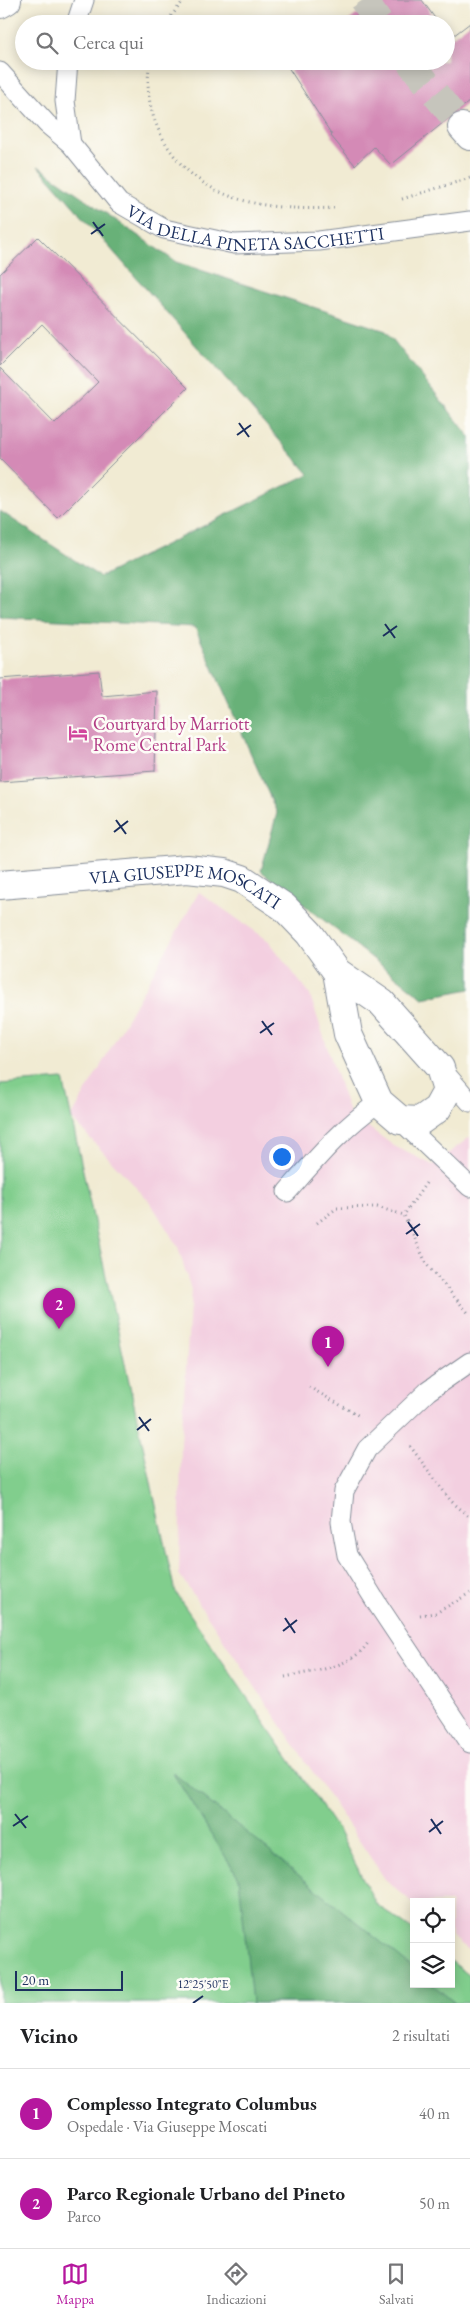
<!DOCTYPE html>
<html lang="it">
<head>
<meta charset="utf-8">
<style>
	body { margin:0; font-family:"EB Garamond",serif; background:#f6f6f6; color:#202124 }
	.controls { position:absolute; right:15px; bottom:15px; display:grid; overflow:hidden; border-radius:0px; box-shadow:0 2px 12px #0003 }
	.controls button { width:45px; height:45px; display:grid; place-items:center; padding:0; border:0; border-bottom:1px solid #e0e0e0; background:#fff; color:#202124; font:25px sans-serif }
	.scale { position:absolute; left:15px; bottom:12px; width:108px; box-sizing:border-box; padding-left:5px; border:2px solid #1b2f5e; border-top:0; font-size:14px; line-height:18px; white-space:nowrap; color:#1b2f5e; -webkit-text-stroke:4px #fdfcf7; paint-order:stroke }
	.you { position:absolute; left:281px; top:1156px; width:18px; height:18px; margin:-12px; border:4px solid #fff; border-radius:50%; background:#1a73e8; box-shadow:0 0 0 8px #1a73e833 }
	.badge { display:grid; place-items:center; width:32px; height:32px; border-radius:50%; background:#b5179e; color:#fff; font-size:16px; font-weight:700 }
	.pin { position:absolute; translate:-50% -41px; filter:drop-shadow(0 1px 2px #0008) }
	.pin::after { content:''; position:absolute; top:26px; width:18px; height:15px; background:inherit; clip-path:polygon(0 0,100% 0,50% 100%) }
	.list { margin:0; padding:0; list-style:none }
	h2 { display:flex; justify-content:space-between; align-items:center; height:65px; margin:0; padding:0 20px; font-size:21px }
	h2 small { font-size:16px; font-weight:400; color:#757577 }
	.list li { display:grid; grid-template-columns:32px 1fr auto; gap:15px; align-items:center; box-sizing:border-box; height:90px; padding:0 20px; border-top:1px solid #e0e0e0 }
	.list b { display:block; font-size:19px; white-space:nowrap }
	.list p { margin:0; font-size:16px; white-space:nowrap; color:#757577 }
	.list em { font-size:16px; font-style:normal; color:#757577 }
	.icon { flex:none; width:28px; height:28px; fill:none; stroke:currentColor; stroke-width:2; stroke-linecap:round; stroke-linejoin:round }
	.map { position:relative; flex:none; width:470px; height:2003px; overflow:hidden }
	.search { position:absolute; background:#fff; box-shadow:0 2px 12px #0003; left:15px; right:15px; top:15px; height:55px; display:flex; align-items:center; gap:12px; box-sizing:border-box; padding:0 18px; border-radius:28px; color:#757577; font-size:19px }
	.sheet { height:245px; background:#fff }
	nav { display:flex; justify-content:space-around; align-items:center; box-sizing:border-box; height:70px; border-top:1px solid #e0e0e0; background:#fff; font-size:14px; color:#757577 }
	nav a { display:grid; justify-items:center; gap:2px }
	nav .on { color:#b5179e }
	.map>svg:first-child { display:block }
</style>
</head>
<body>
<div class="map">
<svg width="470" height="2003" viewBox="0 0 470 2003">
	<rect width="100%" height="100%" fill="#fdfcf7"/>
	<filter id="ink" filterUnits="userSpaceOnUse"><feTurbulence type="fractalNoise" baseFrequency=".02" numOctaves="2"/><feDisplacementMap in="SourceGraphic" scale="10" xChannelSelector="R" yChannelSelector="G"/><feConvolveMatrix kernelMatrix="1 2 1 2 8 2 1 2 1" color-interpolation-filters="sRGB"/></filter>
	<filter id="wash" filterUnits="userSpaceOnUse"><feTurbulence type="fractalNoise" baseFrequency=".0096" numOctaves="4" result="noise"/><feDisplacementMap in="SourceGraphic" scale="20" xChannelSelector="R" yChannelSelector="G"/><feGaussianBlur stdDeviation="1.12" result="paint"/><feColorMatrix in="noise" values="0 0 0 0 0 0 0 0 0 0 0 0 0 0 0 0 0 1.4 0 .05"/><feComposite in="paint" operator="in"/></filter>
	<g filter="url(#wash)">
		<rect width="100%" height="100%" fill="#f1ebd3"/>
		<polygon fill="#f3cfe0" points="199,892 269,941 310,995 349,1113 394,1146 433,1165 470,1137 470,1951 451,1936 451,1902 414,1902 414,1904 385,1879 179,1574 181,1444 191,1290 178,1247 150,1202 71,1118"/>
		<polygon fill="#81ce8d" stroke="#4e7e76" points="63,1079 174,1588 179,1598 338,1830 376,1904 414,1931 414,1984 451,1984 451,1961 470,1976 470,2003 0,2003 0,1084"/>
		<g fill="#68b178" stroke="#42706b">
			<polygon points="38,166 176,262 386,331 470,437 470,989 423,998 261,871 277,813 195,627 0,617 0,511 100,577 309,474"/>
			<polygon points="172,1772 414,1969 414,1984 432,1984 455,2003 252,2003 239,1878"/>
		</g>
		<g id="blocks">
			<g fill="#d48ab6">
				<polygon points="377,0 422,0 439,24 344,24"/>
				<polygon points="470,23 470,101 391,165 374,147 355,165 331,136 332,135 286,64 290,61 446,61 446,35 449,39"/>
				<polygon points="38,237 188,388 58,518 0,459 0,368 55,424 98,382 42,324 0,366 0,274"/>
				<polygon points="99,671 102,696 157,691 155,771 0,782 0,679"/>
			</g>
		</g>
	</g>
	<g filter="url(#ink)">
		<use href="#blocks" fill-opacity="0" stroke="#868d98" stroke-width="1"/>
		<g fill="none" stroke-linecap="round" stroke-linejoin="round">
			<g stroke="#c6c5bc" stroke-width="28" stroke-dasharray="28 14" stroke-linecap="butt">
				<polyline points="363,0 380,24"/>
				<polyline points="409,61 462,127"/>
			</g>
			<g stroke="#868d98" stroke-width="21">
				<g id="service">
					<polyline points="76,24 84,0"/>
					<polyline points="68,61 65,101 71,144"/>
					<path id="s1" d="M0 72 47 124 71 144 119 203 164 229 234 244 319 241 470 221"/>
					<polyline points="445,1073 470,1102"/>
					<polyline points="400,1120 470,1187"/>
					<path d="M287 1192C318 1157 340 1130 379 1102"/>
					<polyline points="470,1362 428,1391 367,1449 344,1491 341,1522 347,1555 378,1605 470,1743"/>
				</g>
			</g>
			<g stroke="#868d98" stroke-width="30">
				<polyline id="pedestrian" points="462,127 470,136"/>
			</g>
			<g stroke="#868d98" stroke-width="30">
				<g id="minor">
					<path id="s2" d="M0 885 187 869 224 873 242 879 284 907 309 933 337 972 382 1003 440 1068 447 1091 437 1109 420 1121 400 1120 379 1102 348 1034 337 972"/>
				</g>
			</g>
			<g stroke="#868d98" stroke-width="30">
				<polyline id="primary" points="0,4 7,0"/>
			</g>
			<g stroke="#868d98" stroke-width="3" stroke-dasharray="1 4" stroke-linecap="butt">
				<polyline points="165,24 184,0"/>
				<path d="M150 61C145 90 150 117 165 142 200 203 270 211 334 208"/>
				<polyline points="402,199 470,178"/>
				<polyline points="426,1183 404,1215 427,1265 470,1315"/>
				<polyline points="317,1223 337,1208 377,1207 404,1215"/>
				<polyline points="309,1387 361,1417"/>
				<polyline points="410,1446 451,1501 470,1517"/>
				<polyline points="420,1615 436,1613 470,1593"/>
				<path d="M285 1677C313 1671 354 1668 369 1641"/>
			</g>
			<use href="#service" stroke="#fff" stroke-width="19"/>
			<use href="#pedestrian" stroke="#fff" stroke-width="28"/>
			<use href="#minor" stroke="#fff" stroke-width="28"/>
			<use href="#primary" stroke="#fff" stroke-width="28"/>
		</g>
	</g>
	<path fill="none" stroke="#1b2f5e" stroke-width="2" d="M93 222 103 236M91 234 105 224M239 423 249 437M237 435 251 425M385 624 395 638M383 636 397 626M116 820 126 834M114 832 128 821M262 1021 272 1035M260 1033 274 1023M408 1222 418 1236M406 1234 420 1224M139 1417 149 1431M137 1430 151 1419M285 1618 295 1633M283 1631 297 1620M15 1814 26 1828M431 1819 441 1834M13 1826 28 1816M429 1832 443 1821M193 2003 203 1996"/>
	<defs>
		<g id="hotel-bare" transform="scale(1.5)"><path d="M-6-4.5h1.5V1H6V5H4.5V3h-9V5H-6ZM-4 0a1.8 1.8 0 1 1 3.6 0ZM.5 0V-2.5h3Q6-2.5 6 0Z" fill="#d1479c" stroke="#fdfcf7" stroke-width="2.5" paint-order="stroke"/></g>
	</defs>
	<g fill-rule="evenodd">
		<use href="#hotel-bare" x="78" y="733"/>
	</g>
	<g text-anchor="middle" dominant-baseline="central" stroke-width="5" stroke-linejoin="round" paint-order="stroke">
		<g font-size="18" fill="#1b2f5e" stroke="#fdfcf7">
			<text stroke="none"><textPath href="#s1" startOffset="320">VIA DELLA PINETA SACCHETTI</textPath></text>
			<text stroke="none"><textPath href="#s2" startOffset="189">VIA GIUSEPPE MOSCATI</textPath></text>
		</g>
		<g font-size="18" fill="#b23c85" stroke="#fdfcf7" text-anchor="start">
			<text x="93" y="723">Courtyard by Marriott<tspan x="93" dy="21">Rome Central Park</tspan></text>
		</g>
	</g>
	<g font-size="12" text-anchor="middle" fill="#1b2f5e" stroke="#fdfcf7" stroke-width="5" stroke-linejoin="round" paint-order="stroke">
		<text x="203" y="1988">12°25'50"E</text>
	</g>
</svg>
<div class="controls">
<button><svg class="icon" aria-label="locate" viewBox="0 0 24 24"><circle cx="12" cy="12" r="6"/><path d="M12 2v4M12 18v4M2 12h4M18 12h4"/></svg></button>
<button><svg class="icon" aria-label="layers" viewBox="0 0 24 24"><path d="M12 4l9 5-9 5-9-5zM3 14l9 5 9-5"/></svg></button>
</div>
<div class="scale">20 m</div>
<div class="you"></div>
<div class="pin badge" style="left:328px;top:1367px">1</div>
<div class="pin badge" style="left:59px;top:1329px">2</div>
<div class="search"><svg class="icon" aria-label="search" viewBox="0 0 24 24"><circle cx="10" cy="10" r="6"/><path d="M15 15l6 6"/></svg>Cerca qui</div>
</div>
<section class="sheet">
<h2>Vicino<small>2 risultati</small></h2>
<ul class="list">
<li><span class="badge">1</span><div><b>Complesso Integrato Columbus</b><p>Ospedale · Via Giuseppe Moscati</p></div><em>40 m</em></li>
<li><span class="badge">2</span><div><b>Parco Regionale Urbano del Pineto</b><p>Parco</p></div><em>50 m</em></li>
</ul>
</section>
<nav>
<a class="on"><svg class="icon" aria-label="map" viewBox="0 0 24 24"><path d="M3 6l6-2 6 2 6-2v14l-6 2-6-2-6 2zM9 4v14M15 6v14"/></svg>Mappa</a>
<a><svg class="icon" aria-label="directions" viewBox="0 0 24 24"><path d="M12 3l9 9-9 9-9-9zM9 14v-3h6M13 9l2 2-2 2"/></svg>Indicazioni</a>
<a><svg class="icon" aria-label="saved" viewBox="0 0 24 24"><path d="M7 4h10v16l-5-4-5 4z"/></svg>Salvati</a>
</nav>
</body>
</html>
